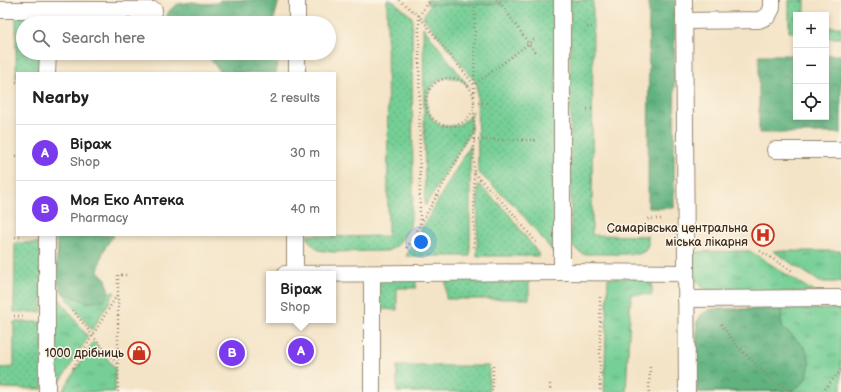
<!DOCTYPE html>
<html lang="en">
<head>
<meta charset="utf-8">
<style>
	body { margin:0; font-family:"Balsamiq Sans",sans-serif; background:#f6f6f6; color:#222 }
	.controls { position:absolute; right:12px; top:12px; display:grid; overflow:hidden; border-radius:0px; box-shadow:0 2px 6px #0003 }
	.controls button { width:36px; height:36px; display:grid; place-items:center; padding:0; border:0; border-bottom:1px solid #e0e0e0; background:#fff; color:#222; font:20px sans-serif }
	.you { position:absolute; left:421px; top:242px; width:14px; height:14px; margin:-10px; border:3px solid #fff; border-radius:50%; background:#1a73e8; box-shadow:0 0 0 6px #1a73e833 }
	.badge { display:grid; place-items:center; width:26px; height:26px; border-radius:50%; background:#7c3aed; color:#fff; font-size:13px; font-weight:700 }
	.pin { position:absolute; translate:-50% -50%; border:2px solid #fff; box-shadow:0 1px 4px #0006 }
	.popup { position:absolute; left:266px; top:271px; width:70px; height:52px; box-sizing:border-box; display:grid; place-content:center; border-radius:0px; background:#fff; filter:drop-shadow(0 1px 3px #0005); font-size:13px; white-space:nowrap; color:#767676 }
	.popup b { font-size:15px; color:#222 }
	.popup::after { content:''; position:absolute; left:50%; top:100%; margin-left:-8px; border:8px solid transparent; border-top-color:#fff }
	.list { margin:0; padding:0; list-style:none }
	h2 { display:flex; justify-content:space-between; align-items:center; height:52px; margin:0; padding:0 16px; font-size:17px }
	h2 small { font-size:13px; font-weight:400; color:#767676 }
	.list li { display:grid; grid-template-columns:26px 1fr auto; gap:12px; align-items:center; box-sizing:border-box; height:56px; padding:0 16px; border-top:1px solid #e0e0e0 }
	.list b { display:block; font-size:15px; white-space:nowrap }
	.list p { margin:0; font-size:13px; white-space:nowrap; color:#767676 }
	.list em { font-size:13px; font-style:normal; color:#767676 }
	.icon { flex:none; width:22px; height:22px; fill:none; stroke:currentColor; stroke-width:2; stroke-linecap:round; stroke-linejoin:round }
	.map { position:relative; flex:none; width:841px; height:392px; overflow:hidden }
	.search { position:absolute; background:#fff; box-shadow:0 2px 6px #0003; left:16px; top:16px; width:320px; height:44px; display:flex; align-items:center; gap:10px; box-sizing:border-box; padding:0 14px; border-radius:22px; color:#767676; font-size:15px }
	.panel { position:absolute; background:#fff; box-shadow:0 2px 6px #0003; left:16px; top:72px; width:320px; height:164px; border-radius:0px }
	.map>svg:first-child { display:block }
</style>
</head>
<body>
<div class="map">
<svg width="841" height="392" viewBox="0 0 841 392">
	<defs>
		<pattern id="grass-tufts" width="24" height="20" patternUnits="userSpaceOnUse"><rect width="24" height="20" fill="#76cf96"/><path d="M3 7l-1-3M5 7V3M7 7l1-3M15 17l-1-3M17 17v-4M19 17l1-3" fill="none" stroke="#62a87a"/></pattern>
		<pattern id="forest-crowns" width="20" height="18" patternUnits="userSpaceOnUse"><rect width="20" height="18" fill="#60b27f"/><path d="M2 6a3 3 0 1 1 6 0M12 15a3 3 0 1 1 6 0" fill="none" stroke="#509167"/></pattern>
		<pattern id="park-crowns" width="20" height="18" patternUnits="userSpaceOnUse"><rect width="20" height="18" fill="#76cf96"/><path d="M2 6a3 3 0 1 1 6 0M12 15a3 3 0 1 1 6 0" fill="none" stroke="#62a87a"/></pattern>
		<pattern id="garden-dots" width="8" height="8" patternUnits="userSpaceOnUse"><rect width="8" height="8" fill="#76cf96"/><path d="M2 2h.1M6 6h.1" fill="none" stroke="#62a87a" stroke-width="1.8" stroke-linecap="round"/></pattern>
	</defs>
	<rect width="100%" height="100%" fill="#fcf5e5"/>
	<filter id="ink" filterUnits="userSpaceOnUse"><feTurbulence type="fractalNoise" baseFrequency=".025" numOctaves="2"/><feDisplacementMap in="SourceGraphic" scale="8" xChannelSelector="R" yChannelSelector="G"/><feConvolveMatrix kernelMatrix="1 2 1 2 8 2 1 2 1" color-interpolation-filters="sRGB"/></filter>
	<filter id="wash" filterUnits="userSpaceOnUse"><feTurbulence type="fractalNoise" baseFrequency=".012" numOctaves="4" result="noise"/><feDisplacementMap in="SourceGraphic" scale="16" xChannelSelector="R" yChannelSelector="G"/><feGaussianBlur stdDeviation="0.9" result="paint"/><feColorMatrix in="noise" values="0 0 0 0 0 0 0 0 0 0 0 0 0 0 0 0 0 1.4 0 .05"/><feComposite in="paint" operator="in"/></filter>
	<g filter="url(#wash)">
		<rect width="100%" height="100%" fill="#f4e4c7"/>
		<g fill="url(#grass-tufts)" stroke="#587c5a">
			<path d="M750 251 814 292 711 291C708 290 704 289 702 287 691 280 694 263 694 252Z"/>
			<polygon points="773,251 841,251 841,282 820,282"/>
			<polygon points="608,278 652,278 652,295 631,294 626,392 604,392"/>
			<polygon points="54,292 88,337 54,392"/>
			<polygon points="62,292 115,292 92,330"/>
			<polygon points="711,309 841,309 841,391 697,392 697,322 702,314"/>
			<polygon points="93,342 115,368 115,392 62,392"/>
		</g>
		<g fill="url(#forest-crowns)" stroke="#4e6e4e">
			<polygon points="220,0 279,0 273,23 168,23 165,21 169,11 178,4 193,2 204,4 218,3"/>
			<polygon points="649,0 675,0 674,208 648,208"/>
			<polygon points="206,53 278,53 279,58 276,73 222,73 220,72"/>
			<polygon points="759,55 796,55 796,117 826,117 826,55 841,55 841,133 759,133"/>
			<polygon points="55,235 114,235 106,246 102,255 98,271 106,279 109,292 105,300 88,303 62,292 55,276 58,250"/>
			<polygon points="711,309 783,309 781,320 783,329 792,335 806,349 810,364 807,376 802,384 791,391 697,392 697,322 702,314"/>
		</g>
		<rect fill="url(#park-crowns)" stroke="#587c5a" x="427" y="0" width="74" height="4"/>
		<g fill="url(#garden-dots)" stroke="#587c5a">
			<polygon points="387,0 392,0 412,17 413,198 410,226 398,245 388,251 331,252 318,250 309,241 307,235 323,235 324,237 388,236"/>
			<polygon points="501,0 556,0 556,255 516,207 478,172 477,84 423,17 431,4 501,4"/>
			<polygon points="570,0 593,0 592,235 648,236 648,245 645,251 639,254 583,254 574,248 571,238"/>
			<polygon points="789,0 805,0 805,15 796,15 796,32 789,32"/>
			<polygon points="16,16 35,16 41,19 42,23 23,23 23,53 43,53 43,73 17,73 17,78 16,78"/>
			<path d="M423 27 470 88C466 84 462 80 457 79 434 71 418 99 432 118 436 124 444 127 451 126 461 126 468 119 473 111L471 116V131L425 206Z"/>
			<rect x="826" y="27" width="15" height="11"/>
			<polygon points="470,145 470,256 406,256"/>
			<polygon points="478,184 507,212 540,256 477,256"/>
			<polygon points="15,243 42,243 42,312 14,312"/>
			<polygon points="529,275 529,299 446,299 446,276"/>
			<polygon points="416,276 416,288 397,288 397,310 378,309 378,283 381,278"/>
			<polygon points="14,322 42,322 43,389 0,388 0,368 14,367"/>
			<rect x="397" y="366" width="92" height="26"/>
		</g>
	</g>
	<g filter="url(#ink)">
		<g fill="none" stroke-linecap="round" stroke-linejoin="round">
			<g stroke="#988772" stroke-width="18">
				<g id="service">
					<polyline points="684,0 687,392"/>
					<polyline points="0,10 48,10 48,23"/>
					<polyline points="48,10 154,10"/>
					<polyline points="684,21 759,20 768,16 772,8 772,0"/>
					<polyline points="297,23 297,0"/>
					<polyline points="47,73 48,53"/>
					<polyline points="297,73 297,53"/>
					<polyline points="775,150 841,150"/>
					<polyline points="47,235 47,392"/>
					<polyline points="562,272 562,0"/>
					<polyline points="285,274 562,272 686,273"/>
					<polyline points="295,274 295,235"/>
					<polyline points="372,274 372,392"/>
					<polyline points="686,299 841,298"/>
				</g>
			</g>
			<g stroke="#988772" stroke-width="2.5" stroke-dasharray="1 3" stroke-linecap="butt">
				<polyline points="399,0 419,16 474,85 536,38"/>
				<polyline points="496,0 501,4 536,54"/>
				<polyline points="587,27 593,27"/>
				<circle cx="450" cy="102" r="24"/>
				<polyline points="16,82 17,82"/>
				<polyline points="474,96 475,4"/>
				<polyline points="474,103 487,103"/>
				<polyline points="474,109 474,130"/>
				<polyline points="587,109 592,109"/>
				<polyline points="474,140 538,140"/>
				<polyline points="16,156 17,156"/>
				<polyline points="474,173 510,210 536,242"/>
				<polyline points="648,219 661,219"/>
				<polyline points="420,224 419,16 427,4 431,0"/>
				<polyline points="15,237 23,237"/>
				<polyline points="407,248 474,130 474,248"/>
				<polyline points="760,251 794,272"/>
				<polyline points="600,297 600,392"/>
				<polyline points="73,310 92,335 118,365"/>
				<polyline points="14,316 23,316"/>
				<polyline points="721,324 737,346 773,381 793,392"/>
				<polyline points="493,366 493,392"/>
				<polyline points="73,368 117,295"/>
				<polyline points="550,384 550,392"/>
				<polyline points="118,392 118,275 128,275"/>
				<polyline points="649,392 650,365"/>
				<polyline points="822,392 841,370"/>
			</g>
			<use href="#service" stroke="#fff" stroke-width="16"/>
		</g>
	</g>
	<defs>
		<g id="hospital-ring" transform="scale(1.15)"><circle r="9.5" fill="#fcf5e5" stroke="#c8321e" stroke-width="1.5"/><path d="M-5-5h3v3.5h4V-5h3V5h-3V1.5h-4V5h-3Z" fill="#c8321e"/></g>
		<g id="shop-ring" transform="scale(1.15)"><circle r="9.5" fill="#fcf5e5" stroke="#c8321e" stroke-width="1.5"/><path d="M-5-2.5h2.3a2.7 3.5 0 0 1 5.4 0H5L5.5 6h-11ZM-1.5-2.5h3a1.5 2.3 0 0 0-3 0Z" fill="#c8321e"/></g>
	</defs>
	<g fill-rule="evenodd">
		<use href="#hospital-ring" x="763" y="235"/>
		<use href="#shop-ring" x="139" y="353"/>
	</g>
	<g text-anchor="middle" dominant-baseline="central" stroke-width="3" stroke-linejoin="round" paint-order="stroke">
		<g font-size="12" fill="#3b2a1e" stroke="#fcf5e5" text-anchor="end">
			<text x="748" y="228">Самарівська центральна<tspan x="748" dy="14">міська лікарня</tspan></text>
			<text x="124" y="353">1000 дрібниць</text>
		</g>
	</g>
</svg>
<div class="controls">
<button>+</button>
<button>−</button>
<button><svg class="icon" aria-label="locate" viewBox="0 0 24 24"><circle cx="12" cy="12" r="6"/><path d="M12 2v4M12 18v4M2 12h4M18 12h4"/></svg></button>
</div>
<div class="you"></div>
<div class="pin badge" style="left:301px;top:351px">A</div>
<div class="popup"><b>Віраж</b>Shop</div>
<div class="pin badge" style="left:232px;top:353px">B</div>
<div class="search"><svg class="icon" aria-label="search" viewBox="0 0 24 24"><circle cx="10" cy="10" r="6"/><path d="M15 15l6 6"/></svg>Search here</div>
<section class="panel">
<h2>Nearby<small>2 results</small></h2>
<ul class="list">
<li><span class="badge">A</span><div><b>Віраж</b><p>Shop</p></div><em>30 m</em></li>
<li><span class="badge">B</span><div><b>Моя Еко Аптека</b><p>Pharmacy</p></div><em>40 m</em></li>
</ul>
</section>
</div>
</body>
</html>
